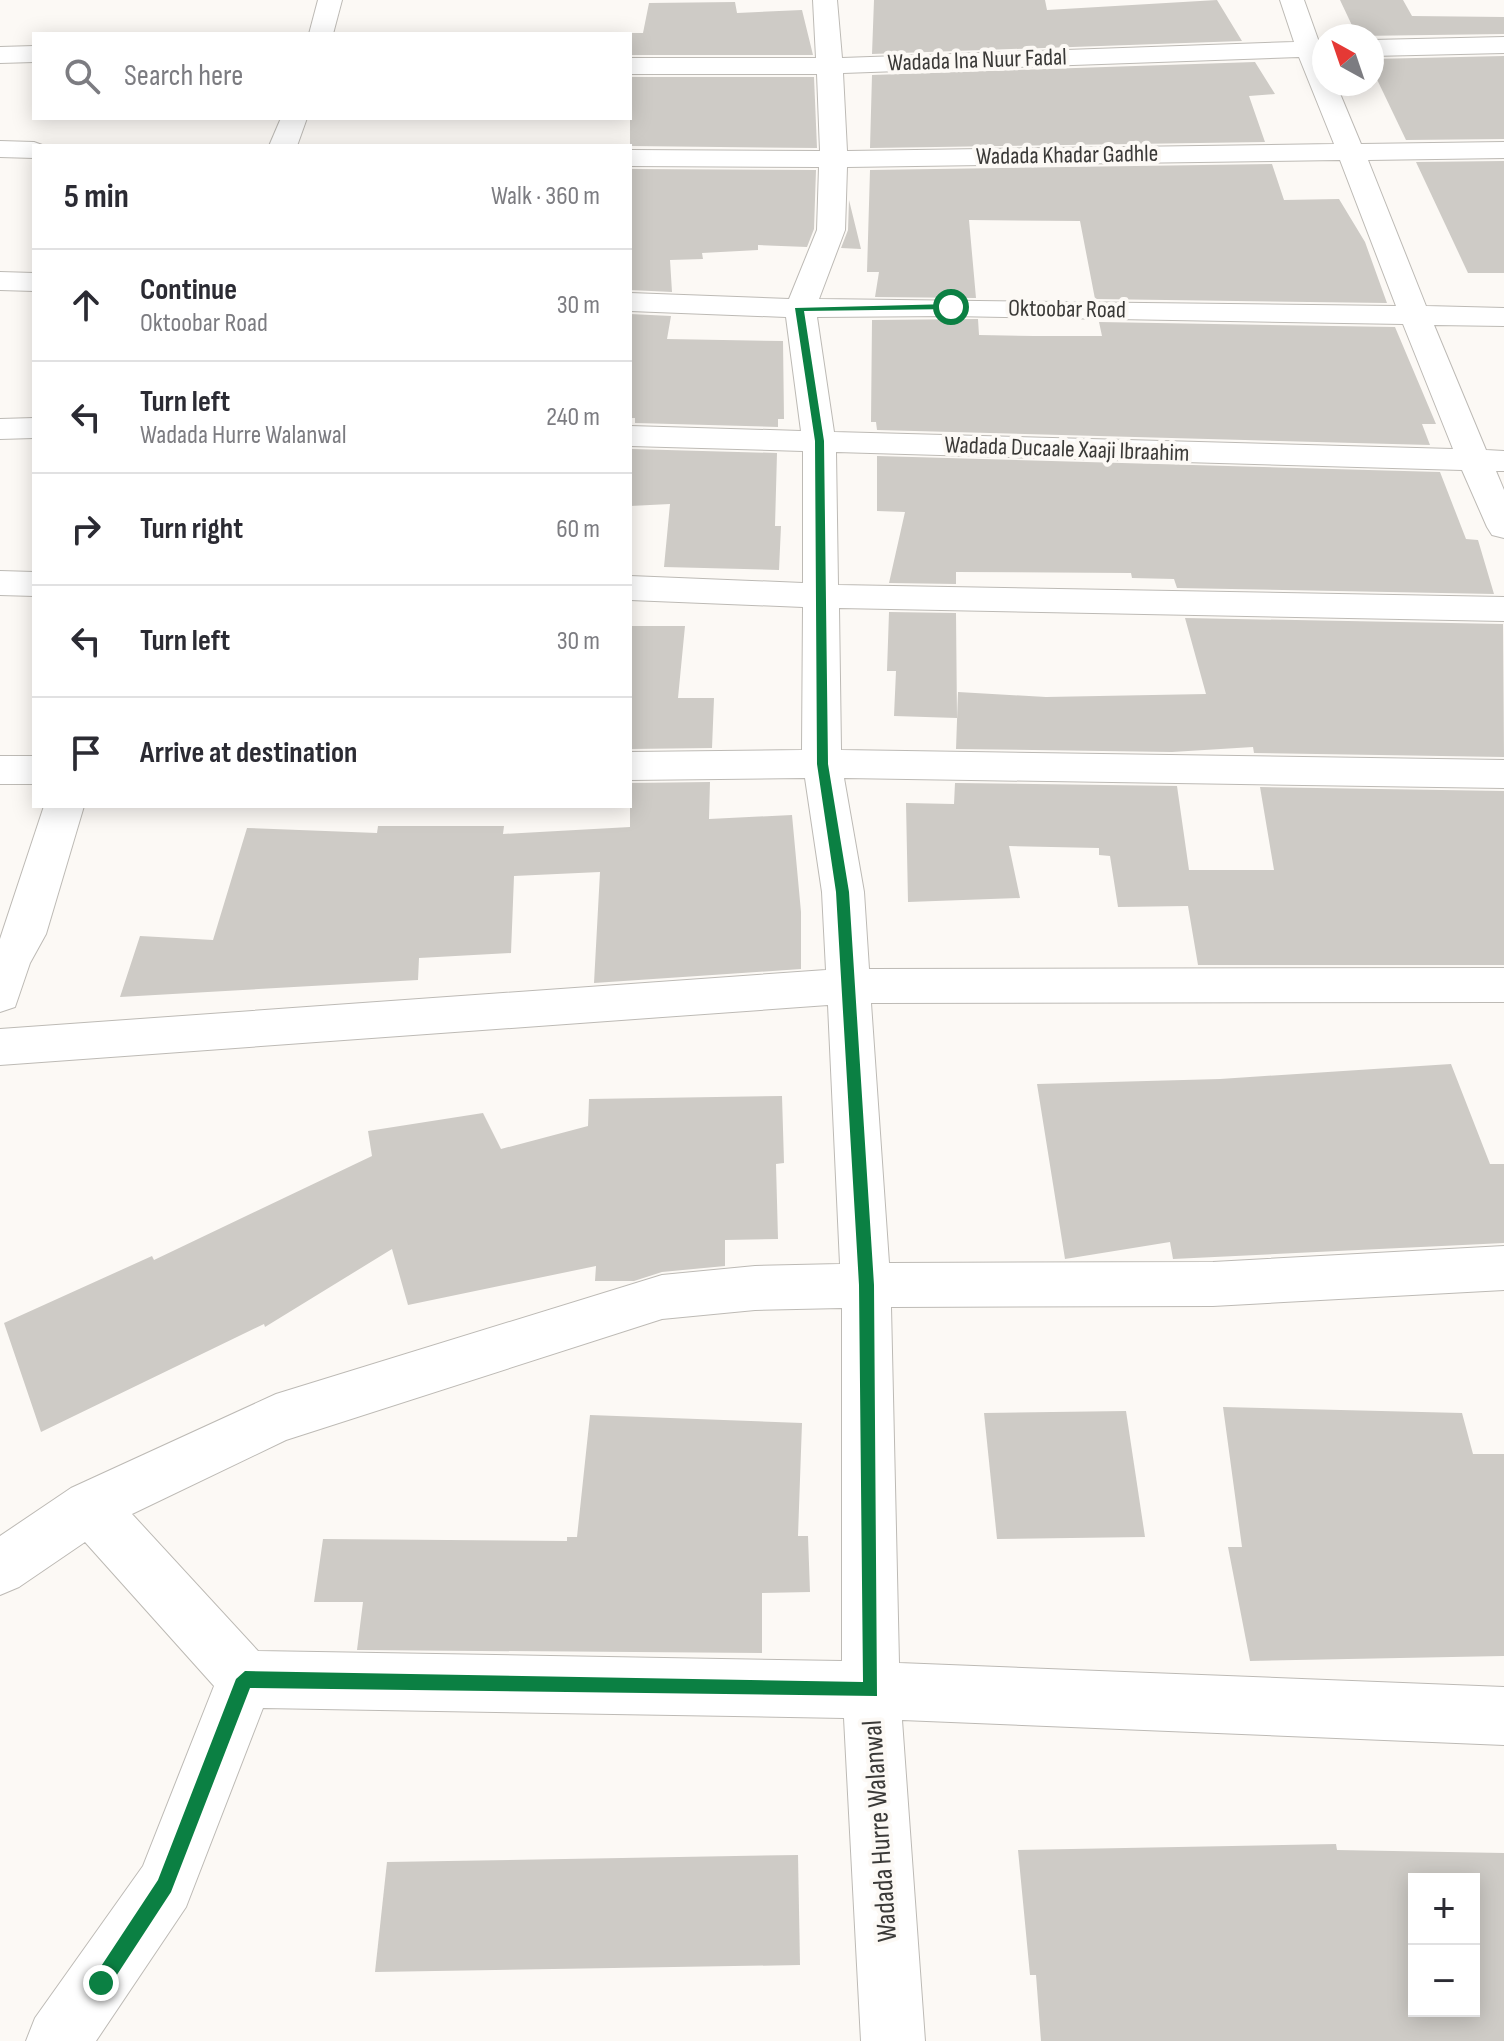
<!DOCTYPE html>
<html lang="en">
<head>
<meta charset="utf-8">
<style>
	body { margin:0; font-family:"Sofia Sans Condensed",sans-serif; background:#f7f7f7; color:#2b2b33 }
	.controls { position:absolute; right:24px; bottom:24px; display:grid; overflow:hidden; border-radius:0px; box-shadow:0 4px 20px #0003 }
	.controls button { width:72px; height:72px; display:grid; place-items:center; padding:0; border:0; border-bottom:2px solid #e1e1e2; background:#fff; color:#2b2b33; font:40px sans-serif }
	.compass { position:absolute; left:1312px; top:24px; width:72px; height:72px; border-radius:50%; background:#fff; box-shadow:0 4px 20px #0003; rotate:320deg }
	.stop { position:absolute; width:24px; height:24px; margin:-18px; border:6px solid #0b8043; border-radius:50%; background:#fff }
	.stop.end { background:#0b8043; border-color:#fff; box-shadow:0 2px 8px #0008 }
	.list { margin:0; padding:0; list-style:none }
	h2 { display:flex; justify-content:space-between; align-items:center; height:104px; margin:0; padding:0 32px; font-size:34px }
	h2 small { font-size:26px; font-weight:400; color:#7c7c81 }
	.list li { display:grid; grid-template-columns:52px 1fr auto; gap:24px; align-items:center; box-sizing:border-box; height:112px; padding:0 32px; border-top:2px solid #e1e1e2 }
	.list b { display:block; font-size:30px; white-space:nowrap }
	.list p { margin:0; font-size:26px; white-space:nowrap; color:#7c7c81 }
	.list em { font-size:26px; font-style:normal; color:#7c7c81 }
	.icon { flex:none; width:44px; height:44px; fill:none; stroke:currentColor; stroke-width:2; stroke-linecap:round; stroke-linejoin:round }
	.map { position:relative; flex:none; width:1504px; height:2041px; overflow:hidden }
	.search { position:absolute; background:#fff; box-shadow:0 4px 20px #0003; left:32px; top:32px; width:600px; height:88px; display:flex; align-items:center; gap:20px; box-sizing:border-box; padding:0 28px; border-radius:0px; color:#7c7c81; font-size:30px }
	.panel { position:absolute; background:#fff; box-shadow:0 4px 20px #0003; left:32px; top:144px; width:600px; height:664px; border-radius:0px }
	.map>svg:first-child { display:block }
</style>
</head>
<body>
<div class="map">
<svg width="1504" height="2041" viewBox="0 0 1504 2041">
	<rect width="100%" height="100%" fill="#fcf9f5"/>
	<g fill="#cecbc6" fill-rule="evenodd">
		<polygon points="874,0 1045,0 1047,10 1217,0 1242,41 872,54"/>
		<polygon points="1340,0 1403,0 1412,16 1504,17 1504,34 1357,36"/>
		<polygon points="735,2 737,13 802,10 813,55 630,55 630,33 643,33 649,3"/>
		<polygon points="1504,56 1504,139 1406,140 1372,69 1372,59"/>
		<polygon points="1255,62 1275,94 1249,96 1265,142 870,148 872,75"/>
		<polygon points="630,77 814,77 817,148 630,146"/>
		<polygon points="1504,161 1504,273 1468,273 1416,162"/>
		<polygon points="1272,164 1284,200 1339,199 1365,242 1387,303 1095,299 1080,221 969,220 976,298 875,297 879,272 867,272 870,170"/>
		<polygon points="630,169 816,170 814,229 807,247 758,245 758,250 702,253 703,259 670,260 672,292 630,290"/>
		<polygon points="849,200 861,249 841,248 848,230"/>
		<polygon points="630,314 671,316 667,339 783,341 784,419 778,419 778,427 635,423 635,418 630,418"/>
		<polygon points="978,319 979,335 1034,336 1102,336 1099,322 1395,327 1436,424 1422,424 1430,445 877,430 876,422 871,422 872,320"/>
		<polygon points="632,449 777,453 775,526 781,526 779,570 664,567 670,504 630,506"/>
		<polygon points="877,456 1440,472 1466,539 1478,540 1494,594 1177,588 1174,579 1132,578 1131,573 956,572 956,584 889,583 905,512 877,511"/>
		<polygon points="889,612 956,613 957,718 894,716 896,671 887,671"/>
		<polygon points="1185,618 1503,624 1504,757 1254,753 1253,747 1172,752 956,749 958,692 1046,697 1206,694"/>
		<polygon points="630,626 685,626 678,698 714,698 712,748 630,749"/>
		<polygon points="710,782 709,819 792,815 801,912 801,969 594,983 600,872 514,876 511,953 419,958 418,980 120,997 140,936 213,940 247,828 377,833 378,826 504,826 503,834 630,827 630,783"/>
		<polygon points="955,783 1177,786 1189,870 1274,870 1260,787 1504,791 1504,965 1198,965 1188,906 1118,907 1110,856 1099,855 1099,848 1009,846 1020,898 908,902 906,803 954,804"/>
		<polygon points="1451,1064 1490,1164 1504,1164 1504,1243 1173,1259 1170,1242 1065,1259 1037,1084 1220,1079"/>
		<polygon points="782,1096 784,1163 776,1164 778,1239 725,1240 725,1266 662,1272 634,1281 595,1281 596,1266 408,1305 392,1249 265,1327 264,1324 41,1432 4,1323 152,1256 154,1260 372,1156 368,1131 483,1113 501,1149 588,1126 589,1099"/>
		<polygon points="1223,1407 1462,1413 1473,1454 1504,1454 1504,1656 1250,1661 1228,1547 1242,1547"/>
		<polygon points="1126,1411 1145,1537 997,1539 984,1413"/>
		<polygon points="590,1415 802,1423 798,1536 808,1536 810,1592 762,1593 762,1653 357,1650 363,1602 314,1602 323,1539 567,1541 567,1537 577,1537"/>
		<path d="M1336 1844 1337 1850 1504 1853V2041H1041L1036 1975H1030L1018 1850ZM1414 1879H1474V2011H1414Z"/>
		<polygon points="798,1855 800,1965 375,1972 387,1862"/>
	</g>
	<g fill="none" stroke-linecap="round" stroke-linejoin="round">
		<g stroke="#bdbab5" stroke-width="2">
			<g id="minor">
				<polygon points="318,0 342,0 333,34 309,34"/>
				<path d="M813 0H837L842 58 1294 42 1280 0H1304L1319 42 1324 41V84H1336L1361 144 1504 142V158L1368 160 1426 306 1504 308V326L1434 325 1486 450 1504 451V471H1496L1504 490V538L1492 535 1487 527 1462 470 836 452 838 585 1504 597V621L839 608 841 750 1504 760V788L844 778 864 892 869 969 1504 968V1002L871 1003 889 1263 1213 1262 1504 1246V1290L1213 1306 891 1307 899 1663 1504 1687V1745L902 1720 925 2041H861L844 1718 263 1708 186 1907 96 2041H26L35 2018 143 1866 214 1686 85 1542 19 1587 0 1595V1536L71 1488 276 1394 662 1275 755 1266 840 1264 828 1005 0 1065V1029L826 970 822 892 805 778 630 780V752L802 750 803 607 630 600V576L803 583V451L630 446V426L801 431 786 317 630 311V293L789 299 817 230 819 167 630 166V150L820 151 817 74H630V58H816ZM1299 57 1334 144 847 151 843 73ZM1340 160 1396 306 819 299 845 230 847 167ZM951 316 1403 324 1453 449 834 432 817 317ZM842 1308V1661L258 1651 132 1514 286 1440 662 1319 755 1310Z"/>
				<polygon points="1504,37 1504,53 1372,56 1372,40"/>
				<polygon points="34,46 34,62 0,63 0,47"/>
				<polygon points="281,118 307,118 297,146 269,146"/>
				<polygon points="0,141 34,142 45,146 34,146 34,158 0,157"/>
				<polygon points="0,272 34,273 34,291 0,290"/>
				<polygon points="34,418 34,438 0,439 0,419"/>
				<polygon points="0,571 34,572 34,596 0,595"/>
				<rect x="0" y="756" width="34" height="28"/>
				<polygon points="44,806 84,806 46,934 30,963 15,1007 0,1012 0,939"/>
			</g>
		</g>
		<use href="#minor" fill="#fff" fill-rule="evenodd"/>
	</g>
	<polygon fill="#0b8043" points="951,304 954,309 804,311 824,441 828,764 849,892 874,1285 877,1696 250,1688 171,1892 107,1990 94,1990 94,1977 158,1880 236,1679 245,1671 863,1682 859,1285 836,892 817,764 815,441 795,308"/>
	<g text-anchor="middle" dominant-baseline="central" stroke-width="8" stroke-linejoin="round" paint-order="stroke">
		<g font-size="24" fill="#3b3a38" stroke="#fcf9f5">
			<text transform="translate(977 60) rotate(-2)">Wadada Ina Nuur Fadal</text>
			<text transform="translate(1067 155) rotate(-1)">Wadada Khadar Gadhle</text>
			<text transform="translate(1067 309) rotate(1)">Oktoobar Road</text>
			<text transform="translate(1067 449) rotate(2)">Wadada Ducaale Xaaji Ibraahim</text>
		</g>
		<g font-size="28" fill="#3b3a38" stroke="#fcf9f5">
			<text transform="translate(880 1831) rotate(-94)">Wadada Hurre Walanwal</text>
		</g>
	</g>
</svg>
<div class="controls">
<button>+</button>
<button>−</button>
</div>
<svg class="compass" viewBox="-18 -18 36 36"><path d="M0-13l5 13h-10z" fill="#e53935"/><path d="M0 13l5-13h-10z" fill="#7c7c81"/></svg>
<div class="stop" style="left:951px;top:307px"></div>
<div class="stop end" style="left:101px;top:1983px"></div>
<div class="search"><svg class="icon" aria-label="search" viewBox="0 0 24 24"><circle cx="10" cy="10" r="6"/><path d="M15 15l6 6"/></svg>Search here</div>
<section class="panel">
<h2>5 min<small>Walk · 360 m</small></h2>
<ul class="list">
<li><svg class="icon" aria-label="ahead" viewBox="0 0 24 24"><path d="M12 20V5M6 11l6-6 6 6"/></svg><div><b>Continue</b><p>Oktoobar Road</p></div><em>30 m</em></li>
<li><svg class="icon" aria-label="left" viewBox="0 0 24 24"><path d="M17 20v-9H6M10 6l-5 5 5 5"/></svg><div><b>Turn left</b><p>Wadada Hurre Walanwal</p></div><em>240 m</em></li>
<li><svg class="icon" aria-label="right" viewBox="0 0 24 24"><path d="M7 20v-9h11M14 6l5 5-5 5"/></svg><div><b>Turn right</b></div><em>60 m</em></li>
<li><svg class="icon" aria-label="left" viewBox="0 0 24 24"><path d="M17 20v-9H6M10 6l-5 5 5 5"/></svg><div><b>Turn left</b></div><em>30 m</em></li>
<li><svg class="icon" aria-label="arrive" viewBox="0 0 24 24"><path d="M6 21V4h12l-3 4 3 4H6"/></svg><div><b>Arrive at destination</b></div></li>
</ul>
</section>
</div>
</body>
</html>
